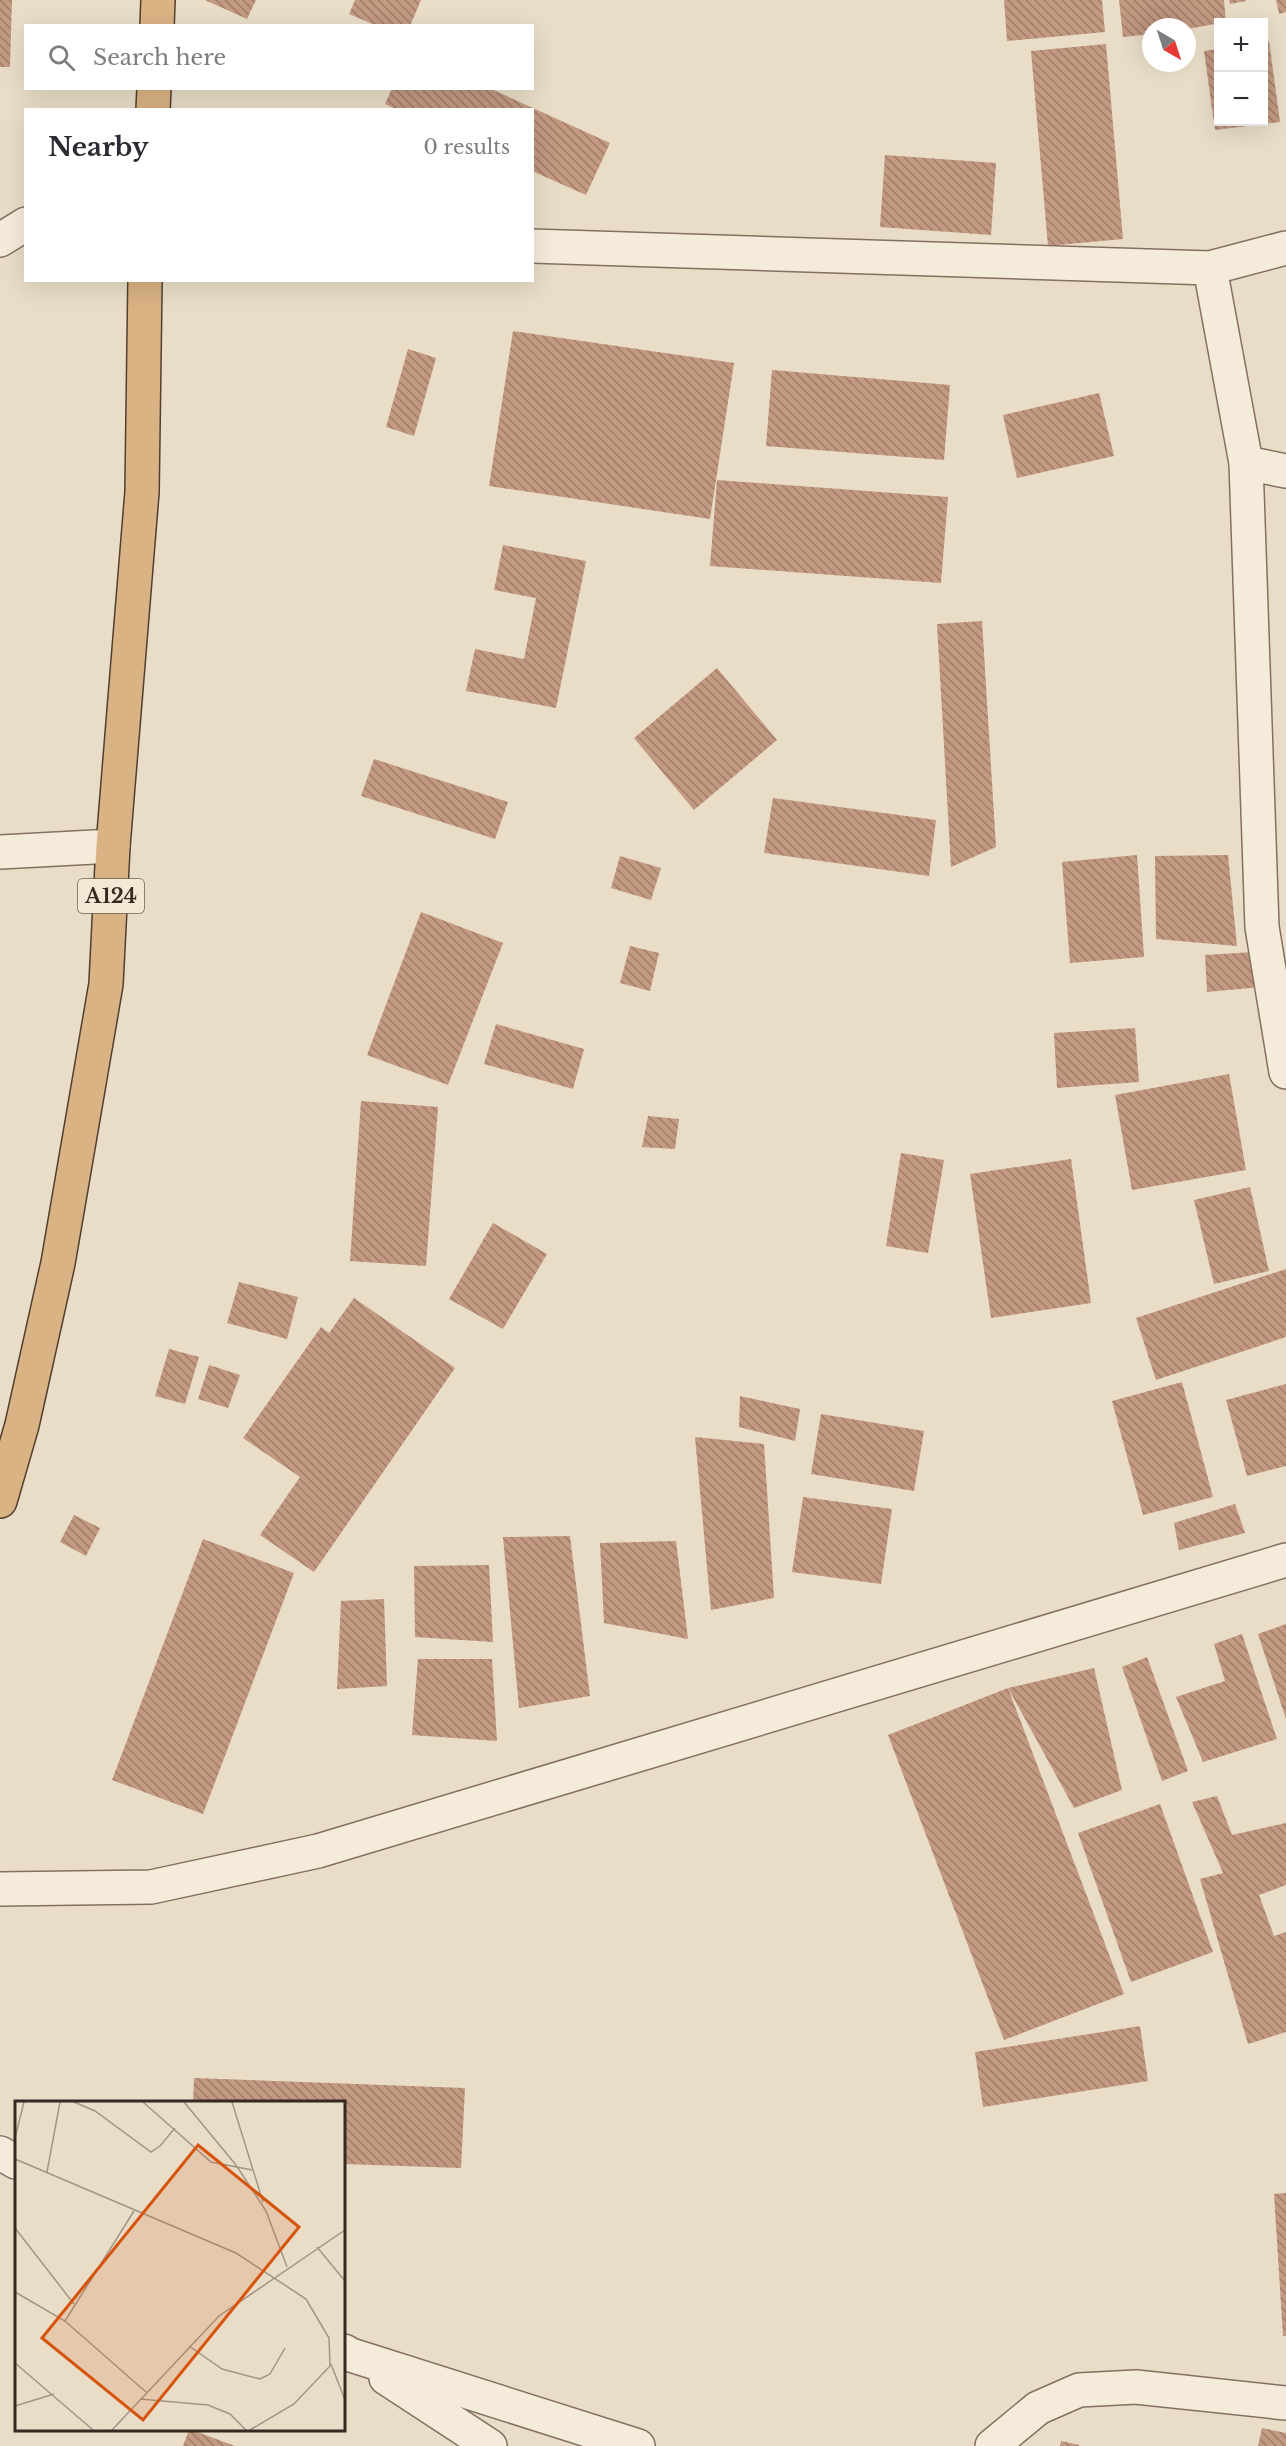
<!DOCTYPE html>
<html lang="en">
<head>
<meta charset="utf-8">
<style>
	body { margin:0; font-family:"Libre Baskerville",serif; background:#f2f2f3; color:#2b2b33 }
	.controls { position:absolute; right:18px; top:18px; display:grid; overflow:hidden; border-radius:0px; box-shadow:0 6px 24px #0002 }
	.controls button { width:54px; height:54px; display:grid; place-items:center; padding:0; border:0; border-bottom:2px solid #e1e1e2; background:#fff; color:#2b2b33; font:30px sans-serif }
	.compass { position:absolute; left:1142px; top:18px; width:54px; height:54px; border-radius:50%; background:#fff; box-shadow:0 6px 24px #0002; rotate:141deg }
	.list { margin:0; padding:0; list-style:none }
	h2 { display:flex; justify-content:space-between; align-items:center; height:78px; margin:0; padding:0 24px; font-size:26px }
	h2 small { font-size:20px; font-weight:400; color:#7c7c81 }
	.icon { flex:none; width:33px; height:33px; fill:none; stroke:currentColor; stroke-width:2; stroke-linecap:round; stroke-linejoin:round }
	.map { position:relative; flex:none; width:1286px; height:2446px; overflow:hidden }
	.search { position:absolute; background:#fff; box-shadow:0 6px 24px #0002; left:24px; top:24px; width:510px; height:66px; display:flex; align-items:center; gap:15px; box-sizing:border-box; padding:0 21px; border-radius:0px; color:#7c7c81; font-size:22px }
	.panel { position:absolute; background:#fff; box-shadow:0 6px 24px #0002; left:24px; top:108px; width:510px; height:174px; border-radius:0px }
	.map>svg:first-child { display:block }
</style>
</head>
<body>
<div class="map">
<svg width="1286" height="2446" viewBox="0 0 1286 2446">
	<defs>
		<pattern id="building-back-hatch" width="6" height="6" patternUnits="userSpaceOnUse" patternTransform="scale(1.5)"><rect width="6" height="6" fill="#c39982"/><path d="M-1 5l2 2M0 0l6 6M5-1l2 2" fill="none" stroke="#9f7d6a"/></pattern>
	</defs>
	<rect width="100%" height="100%" fill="#e9ddc8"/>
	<g fill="url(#building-back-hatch)">
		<polygon points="0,0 12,0 10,67 0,67"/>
		<polygon points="205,0 256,0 247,19"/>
		<polygon points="355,0 421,0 410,26 377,26 349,14"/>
		<polygon points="1004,0 1102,0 1105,32 1007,41"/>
		<polygon points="1119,0 1224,0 1226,22 1187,29 1187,27 1151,27 1151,34 1123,37"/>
		<polygon points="1229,0 1246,0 1246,1 1230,4"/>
		<polygon points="1276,0 1286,0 1286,12 1279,14"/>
		<polygon points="1269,41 1280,122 1215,130 1204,51 1218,49 1218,122 1264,122 1264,42"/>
		<polygon points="1106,44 1123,239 1048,246 1031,51"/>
		<polygon points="392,88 489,88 610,143 586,195 532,171 532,110 398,110 385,104"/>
		<polygon points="885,155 996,163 991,235 880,227"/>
		<polygon points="513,331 734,363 710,519 489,486"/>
		<polygon points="408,349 436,358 414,436 386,427"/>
		<polygon points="772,370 950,385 944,460 766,446"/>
		<polygon points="1099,393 1114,456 1017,478 1003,415"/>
		<polygon points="717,480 948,497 941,583 710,566"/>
		<polygon points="503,545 586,561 556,708 466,691 475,649 524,659 536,598 494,590"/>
		<polygon points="982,621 996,847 951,867 937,624"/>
		<polygon points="717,668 777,740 694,810 634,738"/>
		<polygon points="374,759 508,802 495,839 361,796"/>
		<polygon points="773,798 936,820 929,876 764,853"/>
		<polygon points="1137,855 1144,957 1070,963 1062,862"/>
		<polygon points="1228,855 1237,946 1156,939 1155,856"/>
		<polygon points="620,856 661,868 651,900 611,888"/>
		<polygon points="421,912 503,943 448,1085 367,1055"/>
		<polygon points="630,946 659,953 650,991 620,983"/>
		<polygon points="1253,952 1261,987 1207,992 1205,955"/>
		<polygon points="496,1024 584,1049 573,1089 484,1064"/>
		<polygon points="1135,1028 1139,1082 1057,1088 1054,1033"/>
		<polygon points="1229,1074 1246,1170 1132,1190 1115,1095"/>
		<polygon points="361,1101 438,1107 426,1266 350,1261"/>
		<polygon points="648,1116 679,1119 675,1149 642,1147"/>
		<polygon points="901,1153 944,1160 928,1253 886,1246"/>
		<polygon points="1071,1159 1091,1303 991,1318 970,1174"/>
		<polygon points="1250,1187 1269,1271 1214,1284 1194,1200"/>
		<polygon points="493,1223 547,1254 503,1329 449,1299"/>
		<polygon points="1286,1269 1286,1337 1156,1380 1136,1318"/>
		<polygon points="239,1282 298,1297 287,1339 227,1323"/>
		<polygon points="354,1298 455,1368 314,1572 260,1535 300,1477 243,1438 321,1327 329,1333"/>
		<polygon points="169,1349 199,1357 185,1404 155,1396"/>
		<polygon points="209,1365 240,1375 228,1408 198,1399"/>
		<polygon points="1182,1382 1213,1497 1143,1515 1112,1401"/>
		<polygon points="1286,1384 1286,1466 1247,1476 1226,1400"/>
		<polygon points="740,1396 800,1409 795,1441 739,1427"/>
		<polygon points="821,1414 924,1431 914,1491 811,1474"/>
		<polygon points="695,1437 764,1444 774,1598 711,1610"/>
		<polygon points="803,1497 892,1509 881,1584 792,1572"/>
		<polygon points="1235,1504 1245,1533 1179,1550 1174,1523"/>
		<polygon points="74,1515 100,1528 86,1556 60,1542"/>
		<polygon points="570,1536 590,1696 519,1708 503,1537"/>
		<polygon points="203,1539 294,1573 203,1814 112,1780"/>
		<polygon points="676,1541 688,1639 604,1623 600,1543"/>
		<polygon points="489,1565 493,1642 415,1637 414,1566"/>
		<polygon points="384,1599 387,1686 337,1689 341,1601"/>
		<polygon points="1286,1624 1286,1719 1258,1634"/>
		<polygon points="1242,1634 1277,1739 1203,1762 1176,1697 1225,1681 1214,1644"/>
		<polygon points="1147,1657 1188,1771 1162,1781 1122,1667"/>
		<polygon points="418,1659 492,1659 497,1741 412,1735"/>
		<polygon points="1094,1668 1122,1790 1074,1808 1008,1688"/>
		<polygon points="1008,1688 1124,1994 1004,2040 888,1735"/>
		<polygon points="1217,1796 1232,1835 1286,1823 1286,1885 1259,1895 1274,1936 1286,1932 1286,2032 1248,2044 1200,1879 1223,1873 1192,1802"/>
		<polygon points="1160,1804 1213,1952 1131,1982 1078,1833"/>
		<polygon points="1140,2026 1148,2081 983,2107 975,2052"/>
		<polygon points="194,2078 465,2088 461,2168 344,2164 344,2102 193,2102"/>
		<polygon points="1286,2193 1286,2336 1283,2336 1274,2194"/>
		<polygon points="1262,2428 1286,2433 1286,2446 1258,2446"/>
		<polygon points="189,2430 192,2430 235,2446 183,2446"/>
		<polygon points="1061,2441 1079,2445 1079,2446 1060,2446"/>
	</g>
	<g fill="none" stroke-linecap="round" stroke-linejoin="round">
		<g stroke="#83705f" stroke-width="36">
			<g id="minor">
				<polyline points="0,240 26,224"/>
				<polyline points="532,246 1210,268 1286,248"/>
				<polyline points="1210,268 1246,463 1262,927 1286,1072"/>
				<polyline points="1246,463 1286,471"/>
				<polyline points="0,852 113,846"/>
				<polyline points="0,2153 16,2162"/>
				<polyline points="344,2351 351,2355 638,2446"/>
				<polyline points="386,2378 490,2446"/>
				<polyline points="992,2446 1038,2408 1079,2390 1136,2387 1286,2403"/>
			</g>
		</g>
		<g stroke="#83705f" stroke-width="36">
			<polyline id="tertiary" points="0,1889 151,1887 318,1851 1286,1560"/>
		</g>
		<g stroke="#513f32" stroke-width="36">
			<g id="trunk">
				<polyline points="157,26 158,0"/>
				<polyline points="153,110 154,88"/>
				<polyline points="0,1501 22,1425 58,1263 106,984 113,846 142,492 145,280"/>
			</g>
		</g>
		<use href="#minor" stroke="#f5ebda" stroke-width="33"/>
		<use href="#tertiary" stroke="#f5ebda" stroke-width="33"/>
		<use href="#trunk" stroke="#dab384" stroke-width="33"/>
	</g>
	<g text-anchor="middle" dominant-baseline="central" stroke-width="6" stroke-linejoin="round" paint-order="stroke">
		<rect fill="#f1e8d6" stroke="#6d6257" stroke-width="1.5" x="78" y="879" width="66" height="34" rx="4.5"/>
		<g font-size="20" font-weight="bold" fill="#352921">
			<text x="111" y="896">A124</text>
		</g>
	</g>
	<g transform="translate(15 2101)">
		<rect width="330" height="330" fill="#e9ddc8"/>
		<path fill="none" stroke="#a19585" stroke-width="1.5" d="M59 1 80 10 136 51 145 45 160 27M128 1 196 61 237 69M169 1 221 64 251 110 272 166M217 1 248 101M0 37 9 1M0 58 221 152 291 198 314 237 315 265 279 303 235 329M32 71 45 1M0 127 59 203M302 146 330 180M0 191 50 220 131 291M50 220 119 110M174 245 207 268 245 278 255 273 270 247M0 262 78 329M316 263 330 299M125 298 193 304 215 313 231 329M0 305 39 293M97 329 204 215 330 129"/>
		<path fill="#d6540e" fill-opacity="0.15" stroke="#d6540e" stroke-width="3" d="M183 44 284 126 128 319 27 237Z"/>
		<rect width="330" height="330" fill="none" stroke="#352921" stroke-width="3"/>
	</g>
</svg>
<div class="controls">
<button>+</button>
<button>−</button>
</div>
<svg class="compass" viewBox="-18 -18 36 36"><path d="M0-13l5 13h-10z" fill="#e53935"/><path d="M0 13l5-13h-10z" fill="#7c7c81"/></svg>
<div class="search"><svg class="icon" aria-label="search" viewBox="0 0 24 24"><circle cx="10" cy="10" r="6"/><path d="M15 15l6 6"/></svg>Search here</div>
<section class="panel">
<h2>Nearby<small>0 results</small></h2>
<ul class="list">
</ul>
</section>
</div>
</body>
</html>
